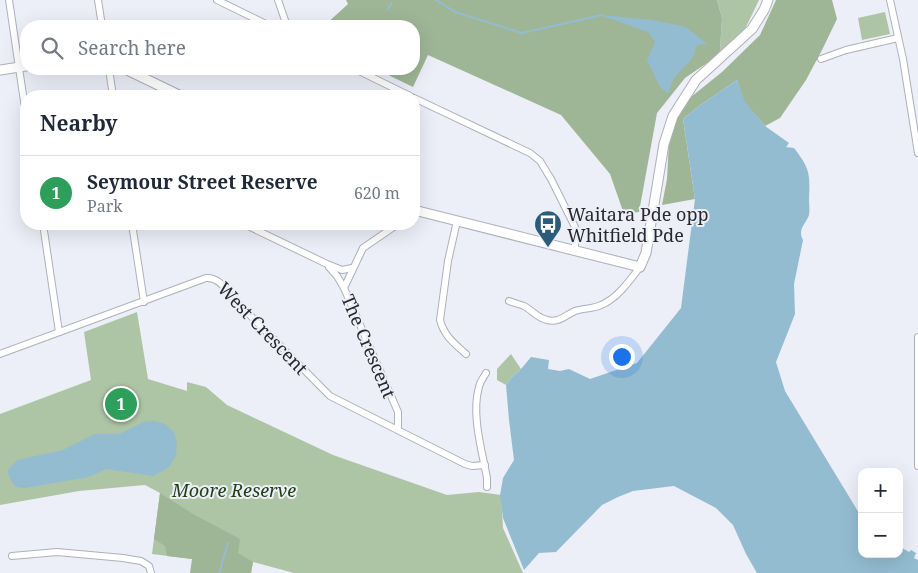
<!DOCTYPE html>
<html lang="en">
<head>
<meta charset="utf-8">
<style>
	body { margin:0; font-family:"Noto Serif",serif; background:#f2f2f3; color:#1f2937 }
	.controls { position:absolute; right:15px; bottom:15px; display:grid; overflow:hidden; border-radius:10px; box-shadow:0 5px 20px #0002 }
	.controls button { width:45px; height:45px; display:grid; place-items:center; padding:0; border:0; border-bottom:1px solid #e0e1e3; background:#fff; color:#1f2937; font:25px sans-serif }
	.you { position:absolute; left:621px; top:356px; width:18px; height:18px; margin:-12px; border:4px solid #fff; border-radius:50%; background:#1a73e8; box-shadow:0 0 0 8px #1a73e833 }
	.badge { display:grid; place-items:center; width:32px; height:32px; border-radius:50%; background:#d93025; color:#fff; font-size:16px; font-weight:700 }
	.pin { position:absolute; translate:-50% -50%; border:2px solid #fff; box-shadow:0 1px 5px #0006 }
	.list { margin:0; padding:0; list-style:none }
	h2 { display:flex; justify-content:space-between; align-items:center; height:65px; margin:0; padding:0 20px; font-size:21px }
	h2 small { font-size:16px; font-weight:400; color:#747a83 }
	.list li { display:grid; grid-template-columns:32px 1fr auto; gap:15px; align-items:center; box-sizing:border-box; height:75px; padding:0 20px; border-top:1px solid #e0e1e3 }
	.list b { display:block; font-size:19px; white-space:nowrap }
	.list p { margin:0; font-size:16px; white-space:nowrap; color:#747a83 }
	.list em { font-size:16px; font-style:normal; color:#747a83 }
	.icon { flex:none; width:28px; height:28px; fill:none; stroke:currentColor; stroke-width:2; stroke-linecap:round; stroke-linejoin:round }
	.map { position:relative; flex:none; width:918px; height:573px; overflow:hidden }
	.search { position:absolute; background:#fff; box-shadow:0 5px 20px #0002; left:20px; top:20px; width:400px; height:55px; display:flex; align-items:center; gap:12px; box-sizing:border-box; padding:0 18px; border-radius:20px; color:#747a83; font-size:19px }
	.panel { position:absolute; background:#fff; box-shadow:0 5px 20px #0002; left:20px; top:90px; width:400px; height:140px; border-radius:20px }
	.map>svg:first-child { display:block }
</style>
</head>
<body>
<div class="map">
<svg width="918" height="573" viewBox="0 0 918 573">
	<rect width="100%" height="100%" fill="#eceef8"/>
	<g fill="#aec5a5">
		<polygon points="717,0 759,0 746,27 723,52 720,50 722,18"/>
		<polygon points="885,12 890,34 862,40 858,18"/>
		<polygon points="137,312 148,379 187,391 187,382 206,387 227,405 333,455 447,495 479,492 501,495 503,528 523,573 294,573 253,562 251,573 216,562 152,554 160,493 145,485 79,491 0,505 0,414 91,380 84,332"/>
		<polygon points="511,354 521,369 511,378 506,385 497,380 497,369"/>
	</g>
	<g fill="#9eb696">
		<polygon points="346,0 717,0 722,18 720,50 723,52 685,78 657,113 639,212 624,214 610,174 561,115 428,55 413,87 376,69 414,69 414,26 324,26 348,4"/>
		<polygon points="776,0 832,0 837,19 822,50 806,80 780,118 765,126 744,102 737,80 699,106 683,119 695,199 662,205 667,179 669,141 676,116 686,101 722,72 760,35"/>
		<polygon points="160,493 193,514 240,539 238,553 253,562 251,573 190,573 192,559 167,556 165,546 154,539"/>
	</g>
	<g fill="#94bcd0">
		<polygon points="600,15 653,20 686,27 707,44 697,45 692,59 674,78 668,94 660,87 647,60 655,42 648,32"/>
		<path d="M737 80 745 102 765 126 789 143 786 147 794 148C810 169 810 173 809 199 809 203 810 210 809 215 806 224 797 229 803 240L794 284 795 314 776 362 785 391 862 518V554H899V546L909 552 911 550 916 553 914 558 918 560V573H757L746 554 733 525 716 508 674 486 633 491 618 497 602 505 556 552 539 553 524 570 503 518 500 495 503 478 514 460 509 420 506 385 511 378 521 369 531 357 549 360 548 369 560 371 569 369 590 379 637 363 681 308 695 199 683 119 699 106Z"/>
		<polygon points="154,421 165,424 174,432 177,444 176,456 168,468 153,476 106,469 89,477 25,488 16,487 11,481 7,471 17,460 63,450 95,434 119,434 143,422"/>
	</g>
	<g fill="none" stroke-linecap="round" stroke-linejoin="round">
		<g stroke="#94bcd0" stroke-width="2">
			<polyline points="436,0 455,12 522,33 602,15"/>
			<polyline points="387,10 392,3"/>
			<polyline points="219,573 228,543"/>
		</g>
		<g stroke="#aeb0ba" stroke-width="8">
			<g id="minor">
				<polyline points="9,0 26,115"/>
				<polyline points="98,0 102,26"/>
				<polyline points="217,0 270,26"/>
				<polyline points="278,0 287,26"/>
				<polyline points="890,0 903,59 918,153"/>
				<polyline points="821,59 846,50 898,38"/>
				<polyline points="109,69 113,96"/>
				<polyline points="355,69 410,96"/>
				<polyline points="414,98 530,153 540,161 551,179 575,227 575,250"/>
				<path d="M457 221 448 261 440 320C444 336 455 344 466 354"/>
				<polyline points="43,224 59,332"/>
				<polyline points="132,224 144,302"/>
				<polyline points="244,224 327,264 342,270 352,268"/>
				<polyline points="398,224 363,248 344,288 398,412 398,430"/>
				<polyline points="329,267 337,276 344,288"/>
				<path d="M509 301C514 303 519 304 524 306 532 310 537 318 547 320 559 323 564 316 575 311 584 308 593 309 601 305 617 299 630 280 640 267"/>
				<polyline points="918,337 918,466"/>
				<path d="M0 354 206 278C219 277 225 289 233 298L330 396 465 464 472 466 485 465"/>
				<path d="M486 373C483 378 480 382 479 387 471 414 482 451 487 478V487"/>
				<polyline points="12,556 57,552 123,558 141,561 149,566 151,573"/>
			</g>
		</g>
		<g stroke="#aeb0ba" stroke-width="11">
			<g id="tertiary">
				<polyline points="125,69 181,96"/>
				<polyline points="0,70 26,66"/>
				<polyline points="414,210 640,267 646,253 664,144 673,116 696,80 752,29 764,10 768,0"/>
			</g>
		</g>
		<use href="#minor" stroke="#fff" stroke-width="6"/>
		<use href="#tertiary" stroke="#fff" stroke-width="9"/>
	</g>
	<defs>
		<g id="bus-pin" transform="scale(1.4375)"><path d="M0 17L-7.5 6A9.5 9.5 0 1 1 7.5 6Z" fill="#2b5c7a" stroke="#eceef8"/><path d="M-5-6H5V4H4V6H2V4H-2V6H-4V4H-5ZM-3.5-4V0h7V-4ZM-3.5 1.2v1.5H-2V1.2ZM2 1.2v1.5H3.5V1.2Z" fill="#fff"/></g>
	</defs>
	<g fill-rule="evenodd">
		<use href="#bus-pin" x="548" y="224"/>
	</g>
	<g text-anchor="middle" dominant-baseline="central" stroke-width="4" stroke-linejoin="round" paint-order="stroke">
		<g font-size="18" fill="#29292d" stroke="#eceef8" text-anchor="start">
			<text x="567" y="214">Waitara Pde opp<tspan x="567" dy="21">Whitfield Pde</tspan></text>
		</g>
		<g font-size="18" fill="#29292d" stroke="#eceef8">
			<text transform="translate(263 328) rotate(46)">West Crescent</text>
			<text transform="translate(369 346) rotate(67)">The Crescent</text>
		</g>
		<g font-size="18" font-style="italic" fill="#1e3e10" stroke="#eceef8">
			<text x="234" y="490">Moore Reserve</text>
		</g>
	</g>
</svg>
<div class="controls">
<button>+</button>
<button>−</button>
</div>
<div class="you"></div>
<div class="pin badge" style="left:121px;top:404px;background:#2e9e5b">1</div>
<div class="search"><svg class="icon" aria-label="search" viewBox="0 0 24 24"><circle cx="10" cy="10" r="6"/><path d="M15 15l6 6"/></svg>Search here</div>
<section class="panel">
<h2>Nearby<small></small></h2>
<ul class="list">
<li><span class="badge" style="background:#2e9e5b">1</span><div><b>Seymour Street Reserve</b><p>Park</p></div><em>620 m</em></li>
</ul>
</section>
</div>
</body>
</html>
